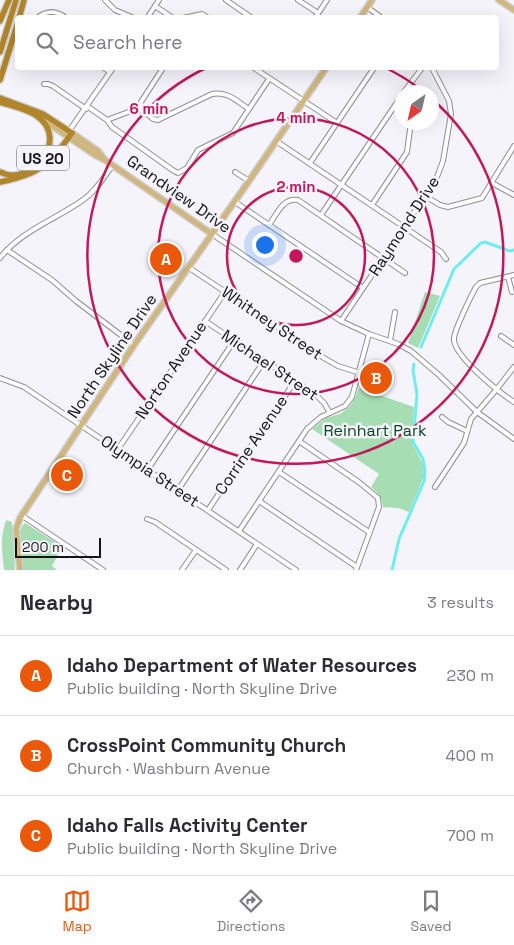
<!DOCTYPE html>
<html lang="en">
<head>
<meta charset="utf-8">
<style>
	body { margin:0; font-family:"Space Grotesk",sans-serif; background:#f7f7f7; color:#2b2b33 }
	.compass { position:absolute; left:394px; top:85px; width:45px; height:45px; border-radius:50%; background:#fff; box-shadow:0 5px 20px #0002; rotate:214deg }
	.scale { position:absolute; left:15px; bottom:12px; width:86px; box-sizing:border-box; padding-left:5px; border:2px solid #141316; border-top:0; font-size:14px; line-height:18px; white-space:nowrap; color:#141316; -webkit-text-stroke:4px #f5f4fb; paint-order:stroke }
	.you { position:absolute; left:264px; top:244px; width:18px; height:18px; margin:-12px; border:4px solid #fff; border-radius:50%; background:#1a73e8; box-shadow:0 0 0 8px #1a73e833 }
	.badge { display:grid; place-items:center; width:32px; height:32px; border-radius:50%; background:#ea580c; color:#fff; font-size:16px; font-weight:700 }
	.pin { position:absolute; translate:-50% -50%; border:2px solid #fff; box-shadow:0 1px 5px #0006 }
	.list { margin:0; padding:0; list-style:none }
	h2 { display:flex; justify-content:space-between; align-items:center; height:65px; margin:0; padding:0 20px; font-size:21px }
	h2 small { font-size:16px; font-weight:400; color:#7c7c81 }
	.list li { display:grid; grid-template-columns:32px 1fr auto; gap:15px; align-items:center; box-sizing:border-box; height:80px; padding:0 20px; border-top:1px solid #e1e1e2 }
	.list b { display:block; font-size:19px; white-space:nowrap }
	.list p { margin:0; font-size:16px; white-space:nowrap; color:#7c7c81 }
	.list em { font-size:16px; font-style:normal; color:#7c7c81 }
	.icon { flex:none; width:28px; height:28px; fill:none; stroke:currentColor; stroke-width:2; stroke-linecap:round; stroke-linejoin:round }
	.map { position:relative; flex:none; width:514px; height:570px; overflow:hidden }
	.search { position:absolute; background:#fff; box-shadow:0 5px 20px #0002; left:15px; right:15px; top:15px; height:55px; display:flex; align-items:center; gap:12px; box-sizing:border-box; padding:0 18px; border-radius:5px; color:#7c7c81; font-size:19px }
	.sheet { height:305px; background:#fff }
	nav { display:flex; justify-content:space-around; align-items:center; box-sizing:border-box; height:70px; border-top:1px solid #e1e1e2; background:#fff; font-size:14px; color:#7c7c81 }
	nav a { display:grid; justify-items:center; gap:2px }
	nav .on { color:#ea580c }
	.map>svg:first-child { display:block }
</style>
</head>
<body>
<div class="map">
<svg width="514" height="570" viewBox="0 0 514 570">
	<rect width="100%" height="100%" fill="#f5f4fb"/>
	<g fill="#a7ddb3">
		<polygon points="425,292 440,296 418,348 408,343"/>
		<path d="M359 388 414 407 412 443 423 464 424 476 409 512 398 508 383 507C382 497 378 493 371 487L379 474 312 429 326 418 340 414 349 407 355 398Z"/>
		<path d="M6 520 12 522 15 570H4C2 550 0 538 6 520Z"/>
		<path d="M25 523 55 542 50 550 58 555 52 566 57 570H23C21 557 14 532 25 523Z"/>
	</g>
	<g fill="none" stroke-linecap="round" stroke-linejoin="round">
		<g stroke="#6eedf1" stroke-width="3">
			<polyline points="421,347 454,269 481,243 485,242 510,251 514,250"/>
			<polyline points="392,570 399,539 424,481 425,471 423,459 413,442 417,394 413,371 414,364"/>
		</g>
		<g stroke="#908f96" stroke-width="6">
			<g id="minor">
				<polyline points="105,0 115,10 134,18"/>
				<polyline points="226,0 252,18"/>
				<polyline points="298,0 318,13"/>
				<polyline points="155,6 173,18"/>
				<polyline points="367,7 382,18"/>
				<path d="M37 18C47 10 56 10 66 18"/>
				<polyline points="147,18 159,0"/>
				<polyline points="183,18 202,14 208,18"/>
				<polyline points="315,18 327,0"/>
				<polyline points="104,68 110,72"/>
				<polyline points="254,68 337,123"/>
				<polyline points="44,84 48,84 53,86 86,109"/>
				<polyline points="404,92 422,68"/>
				<polyline points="87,106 107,120 112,127 174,171 178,173 187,168 198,150 233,133 269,79"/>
				<path d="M139 108 153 119 158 120 212 94C228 91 236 101 249 109"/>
				<polyline points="107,120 139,108 141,102 163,68"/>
				<polyline points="69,131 113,68"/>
				<polyline points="276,141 404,227 441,252 446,259"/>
				<polyline points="310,163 374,68"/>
				<polyline points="235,172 249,181"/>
				<polyline points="492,183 514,195"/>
				<polyline points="425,196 440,205 448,207 482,198 514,146"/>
				<polyline points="235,202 363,288"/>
				<polyline points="372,205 407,152 411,122"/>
				<polyline points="321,215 402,95"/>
				<path d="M269 225C277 214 283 197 298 200L405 273"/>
				<polyline points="212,234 341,321 369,334 398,344 411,351 439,375 477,412 514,439"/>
				<polyline points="7,250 52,280 76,301 134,345"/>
				<path d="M0 258C21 231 56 219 83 200 96 191 104 177 113 165"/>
				<polyline points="188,267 324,358 338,366 360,373"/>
				<path d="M514 275 480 283 476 287C471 296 455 329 454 338 452 355 500 393 514 402"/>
				<polyline points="508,277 512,292"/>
				<polyline points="205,321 316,395 324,403 330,413"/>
				<polyline points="341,321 425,196 437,177 443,161 451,114 449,101 432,68"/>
				<polyline points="501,336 514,345"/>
				<polyline points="390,341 395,312"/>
				<polyline points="0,378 24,387 296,570"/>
				<polyline points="442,417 448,422 467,431"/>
				<polyline points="299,441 360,483 378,498 379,507 356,570"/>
				<polyline points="118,449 225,292"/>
				<polyline points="148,469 234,341"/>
				<polyline points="279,472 369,532"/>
				<polyline points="435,487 464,443 471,419 496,390 514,367"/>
				<polyline points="178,490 264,361"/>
				<polyline points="259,501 357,567"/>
				<polyline points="208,510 295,381"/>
				<polyline points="21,515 103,570"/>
				<polyline points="147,519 155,522 226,570"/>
				<polyline points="239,531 307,429 321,417 345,406 352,397 369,334"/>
				<polyline points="182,570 196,550"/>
				<polyline points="240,570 257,544"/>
			</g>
		</g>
		<g stroke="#d0d0d0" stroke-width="8">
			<g id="major">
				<polyline points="499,0 514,10"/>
				<polyline points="360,18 372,0"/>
				<polyline points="39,117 95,155 105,160 212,234"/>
				<polyline points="72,133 98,151 104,159"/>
				<polyline points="20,570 16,529 20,518 134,345 249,181 326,68"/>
			</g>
		</g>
		<g stroke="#d0d0d0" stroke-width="8">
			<g id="highway">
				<polyline points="19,18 24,0"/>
				<polyline points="0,21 9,0"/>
				<polyline points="0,52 16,0"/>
				<polyline points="0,80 18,22"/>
				<path d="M0 98 43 114 72 133C49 165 40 174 0 182"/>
				<path d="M0 102C12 106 27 109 37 116 71 140 30 188 0 172"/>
			</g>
		</g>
		<use href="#minor" stroke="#fff" stroke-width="4"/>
		<use href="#major" stroke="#d0b67f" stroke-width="5"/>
		<use href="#highway" stroke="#b1852a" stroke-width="5.5"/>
	</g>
	<g fill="none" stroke="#c2185b" stroke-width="2.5">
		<circle cx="296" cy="256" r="69"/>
		<circle cx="296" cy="256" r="138"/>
		<path d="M386 68A208 208 0 0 1 424 92M432 99A208 208 0 1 1 206 68"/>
	</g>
	<g text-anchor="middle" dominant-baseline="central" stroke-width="5" stroke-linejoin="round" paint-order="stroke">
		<rect fill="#f5f4fb" stroke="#58565b" stroke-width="1" x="17" y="145.5" width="52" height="25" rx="4"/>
		<g font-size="15" font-weight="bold" fill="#141316">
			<text x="43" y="158">US 20</text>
		</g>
		<g font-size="16" fill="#141316" stroke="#f5f4fb">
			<text transform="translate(179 194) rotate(35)">Grandview Drive</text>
			<text transform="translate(404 226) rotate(-57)">Raymond Drive</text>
			<text transform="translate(272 323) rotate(34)">Whitney Street</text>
			<text transform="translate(112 356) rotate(-56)">North Skyline Drive</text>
			<text transform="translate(270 365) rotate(34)">Michael Street</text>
			<text transform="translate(171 370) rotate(-56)">Norton Avenue</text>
			<text transform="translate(251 445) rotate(-56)">Corrine Avenue</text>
			<text transform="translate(150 471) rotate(34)">Olympia Street</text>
		</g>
		<g font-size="16" fill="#094420" stroke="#f5f4fb">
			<text x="375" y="430">Reinhart Park</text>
		</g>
	</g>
	<circle cx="296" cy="256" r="8" fill="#c2185b" stroke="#f5f4fb" stroke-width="2.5"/>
	<g font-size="15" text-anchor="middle" font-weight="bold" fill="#c2185b" stroke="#f5f4fb" stroke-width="5" stroke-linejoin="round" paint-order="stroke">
		<text x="149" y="114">6 min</text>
		<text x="296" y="123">4 min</text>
		<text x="296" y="192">2 min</text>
	</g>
</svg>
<svg class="compass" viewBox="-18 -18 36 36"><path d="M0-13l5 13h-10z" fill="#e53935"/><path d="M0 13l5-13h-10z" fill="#7c7c81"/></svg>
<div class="scale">200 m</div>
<div class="you"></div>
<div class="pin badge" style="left:166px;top:259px">A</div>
<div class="pin badge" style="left:376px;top:378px">B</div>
<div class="pin badge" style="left:67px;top:475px">C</div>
<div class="search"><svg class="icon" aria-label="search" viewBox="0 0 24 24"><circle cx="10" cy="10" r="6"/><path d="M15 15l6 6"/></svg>Search here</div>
</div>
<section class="sheet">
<h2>Nearby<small>3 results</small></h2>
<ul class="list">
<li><span class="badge">A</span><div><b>Idaho Department of Water Resources</b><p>Public building · North Skyline Drive</p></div><em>230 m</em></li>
<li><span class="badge">B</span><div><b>CrossPoint Community Church</b><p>Church · Washburn Avenue</p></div><em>400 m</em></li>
<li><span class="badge">C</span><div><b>Idaho Falls Activity Center</b><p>Public building · North Skyline Drive</p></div><em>700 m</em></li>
</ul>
</section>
<nav>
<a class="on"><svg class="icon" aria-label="map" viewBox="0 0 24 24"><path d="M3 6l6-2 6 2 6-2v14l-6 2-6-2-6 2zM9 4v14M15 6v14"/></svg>Map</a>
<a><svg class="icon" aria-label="directions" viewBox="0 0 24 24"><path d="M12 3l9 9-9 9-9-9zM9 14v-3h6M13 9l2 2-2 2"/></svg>Directions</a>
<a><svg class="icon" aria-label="saved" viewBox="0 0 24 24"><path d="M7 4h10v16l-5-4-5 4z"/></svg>Saved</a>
</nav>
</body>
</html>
